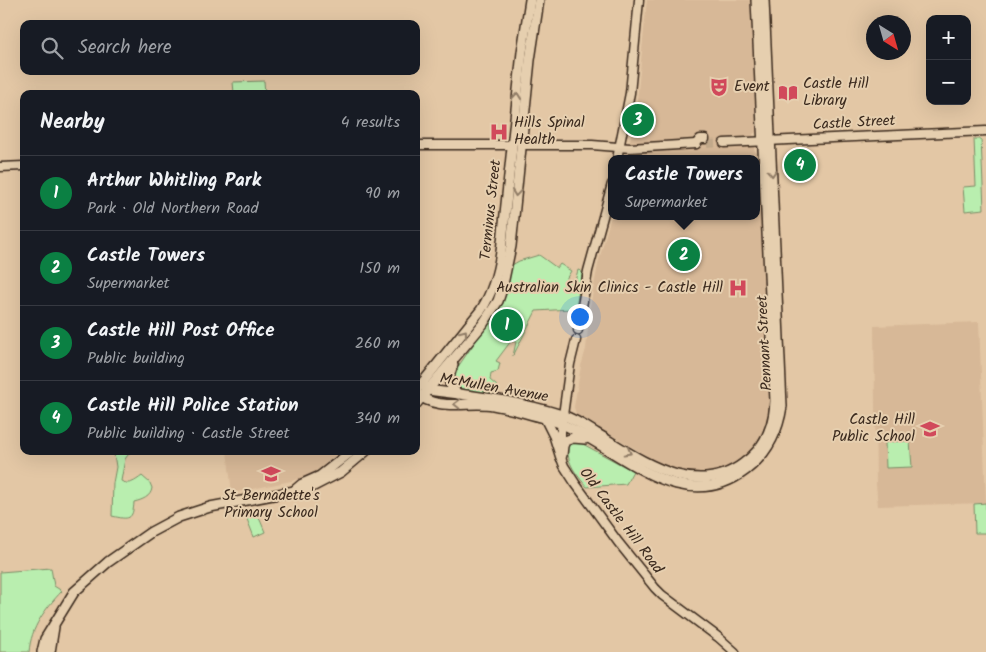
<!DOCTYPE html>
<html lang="en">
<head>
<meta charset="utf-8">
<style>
	body { margin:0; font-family:Kalam,sans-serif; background:#242831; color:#f1f3f6 }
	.controls { position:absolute; right:15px; top:15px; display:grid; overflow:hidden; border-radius:10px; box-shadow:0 5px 20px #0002 }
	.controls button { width:45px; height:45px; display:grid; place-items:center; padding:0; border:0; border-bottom:1px solid #363941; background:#171b24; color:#f1f3f6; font:25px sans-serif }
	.compass { position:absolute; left:866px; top:15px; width:45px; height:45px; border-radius:50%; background:#171b24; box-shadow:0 5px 20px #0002; rotate:143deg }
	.you { position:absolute; left:579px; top:316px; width:18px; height:18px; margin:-12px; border:4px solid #fff; border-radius:50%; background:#1a73e8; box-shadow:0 0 0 8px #1a73e833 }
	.badge { display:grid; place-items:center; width:32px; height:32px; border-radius:50%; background:#0b8043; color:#fff; font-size:16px; font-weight:700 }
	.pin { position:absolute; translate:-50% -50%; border:2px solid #fff; box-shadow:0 1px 5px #0006 }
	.popup { position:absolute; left:608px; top:155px; width:152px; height:65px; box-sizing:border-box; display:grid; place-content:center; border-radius:10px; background:#171b24; filter:drop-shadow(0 1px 4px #0005); font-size:16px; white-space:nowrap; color:#9ea1a6 }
	.popup b { font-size:19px; color:#f1f3f6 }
	.popup::after { content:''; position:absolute; left:50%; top:100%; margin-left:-10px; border:10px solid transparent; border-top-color:#171b24 }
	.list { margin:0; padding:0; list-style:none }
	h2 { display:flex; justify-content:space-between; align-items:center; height:65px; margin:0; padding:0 20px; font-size:21px }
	h2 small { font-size:16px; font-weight:400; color:#9ea1a6 }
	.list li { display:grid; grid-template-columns:32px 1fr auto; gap:15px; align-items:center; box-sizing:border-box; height:75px; padding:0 20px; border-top:1px solid #363941 }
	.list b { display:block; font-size:19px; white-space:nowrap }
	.list p { margin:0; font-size:16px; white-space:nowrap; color:#9ea1a6 }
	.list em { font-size:16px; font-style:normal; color:#9ea1a6 }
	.icon { flex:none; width:28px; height:28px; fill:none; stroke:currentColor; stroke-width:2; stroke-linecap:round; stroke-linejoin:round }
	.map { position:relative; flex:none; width:986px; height:652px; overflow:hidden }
	.search { position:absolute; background:#171b24; box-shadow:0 5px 20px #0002; left:20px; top:20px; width:400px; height:55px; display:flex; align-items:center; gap:12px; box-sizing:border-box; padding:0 18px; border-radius:10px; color:#9ea1a6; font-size:19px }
	.panel { position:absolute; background:#171b24; box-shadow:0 5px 20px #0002; left:20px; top:90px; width:400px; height:365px; border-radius:10px }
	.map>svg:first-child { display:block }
</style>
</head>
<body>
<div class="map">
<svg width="986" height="652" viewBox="0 0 986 652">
	<rect width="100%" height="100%" fill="#e3c7a5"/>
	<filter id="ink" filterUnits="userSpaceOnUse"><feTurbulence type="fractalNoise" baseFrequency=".02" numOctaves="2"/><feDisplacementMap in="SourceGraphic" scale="10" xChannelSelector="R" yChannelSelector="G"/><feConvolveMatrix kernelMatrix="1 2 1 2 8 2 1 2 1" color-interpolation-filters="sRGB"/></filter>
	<g filter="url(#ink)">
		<g fill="#d7b897">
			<polygon points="647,0 750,0 756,132 753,134 754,150 758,154 769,403 768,423 759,442 747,456 733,466 717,472 703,474 676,471 663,465 576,414 574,407 581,366 586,349 590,307 599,260 611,216 756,216 756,159 626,159 636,112"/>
			<polygon points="979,322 986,503 878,506 876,484 874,326"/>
			<polygon points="227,451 340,451 316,471 308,476 291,481 232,493"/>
		</g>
		<g fill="#b9eeaf" stroke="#7a8c66">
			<polygon points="264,81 265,94 234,93 233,82"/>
			<polygon points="974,139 981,139 984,209 965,211 963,187 976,186"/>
			<path d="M539 255 557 268 560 264 571 271 566 279 575 281 578 270 581 271 582 275 574 316 570 314 571 309 536 311 513 356 516 342 511 341 496 361 500 363 498 371 491 373 490 380 497 386 495 395 458 388C454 385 451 379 453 374L475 342 506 289 512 265 519 261Z"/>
			<polygon points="910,441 912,467 886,468 885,442"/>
			<path d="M572 442 581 443 633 471 626 484 587 487C577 475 566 463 568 446Z"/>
			<path d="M110 451H131L125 459 121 481C129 486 135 481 142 476L150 483 152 488C151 497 142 500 134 502 133 520 129 520 112 516L113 483 116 467 114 454Z"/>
			<polygon points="986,503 986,533 975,533 974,504"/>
			<polygon points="256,510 265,532 254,537 245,514"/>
			<path d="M51 568 54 586 62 591C45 609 31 627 29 652H0V572Z"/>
		</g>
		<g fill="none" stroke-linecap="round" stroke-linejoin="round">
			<polyline stroke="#c1a88a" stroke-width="8" stroke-dasharray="8 4" stroke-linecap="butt" points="707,144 724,143"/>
			<g stroke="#3b2a1e" stroke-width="11">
				<g id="secondary">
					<polyline points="724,143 986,131"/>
					<polyline points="696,144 700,139 705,139"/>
					<polyline points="416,145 512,145"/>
					<polyline points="521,145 592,145 630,148 696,144"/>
					<polyline points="617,159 630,93 639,0"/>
					<polyline points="0,167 24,166"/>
					<polyline points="578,330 588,271 612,184"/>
					<polyline points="576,340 570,364 561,430 561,458 564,466 575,483 618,542 655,588 662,595 718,637 735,652"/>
				</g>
			</g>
			<g stroke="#3b2a1e" stroke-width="12">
				<g id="primary">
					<path d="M453 365C448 377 447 385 458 394"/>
					<path d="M422 384 429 390 435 391C477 396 521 402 562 415 574 419 585 426 596 433 640 459 694 501 744 463 765 448 774 425 775 401L756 0"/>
					<path d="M419 387 481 310C493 292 498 273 501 252L522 52 530 0"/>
					<path d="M416 393C437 412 468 401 493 405 511 408 528 414 545 418 610 436 676 523 746 470 767 454 778 433 782 406L764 0"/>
					<polyline points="416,404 483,324 498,301 502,289 511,246 530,60 539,0"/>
					<polyline points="545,418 554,436 561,458"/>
					<polyline points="562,455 563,446 565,441 573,438 585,439"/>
					<polyline points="295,490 302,484 320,476 352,451"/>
					<polyline points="42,652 45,639 74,592 108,562 151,532 179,517 210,507 310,488 341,472 366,451"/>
					<polyline points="50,652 54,627"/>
				</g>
			</g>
			<use href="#secondary" stroke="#e6cfaf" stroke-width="8"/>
			<use href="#primary" stroke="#e6cfaf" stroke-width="9"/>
		</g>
		<defs><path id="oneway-chevron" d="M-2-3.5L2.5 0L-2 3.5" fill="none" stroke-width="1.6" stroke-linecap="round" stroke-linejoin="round" transform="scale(1.25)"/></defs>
		<g stroke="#907c66">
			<use href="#oneway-chevron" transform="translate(517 96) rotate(-84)"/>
			<use href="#oneway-chevron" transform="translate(772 173) rotate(87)"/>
			<use href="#oneway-chevron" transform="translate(516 193) rotate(96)"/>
			<use href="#oneway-chevron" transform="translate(464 333) rotate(-52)"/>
			<use href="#oneway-chevron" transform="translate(457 404) rotate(-179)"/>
			<use href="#oneway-chevron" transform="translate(628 452) rotate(29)"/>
		</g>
	</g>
	<defs>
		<g id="theatre-bare" transform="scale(1.5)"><path d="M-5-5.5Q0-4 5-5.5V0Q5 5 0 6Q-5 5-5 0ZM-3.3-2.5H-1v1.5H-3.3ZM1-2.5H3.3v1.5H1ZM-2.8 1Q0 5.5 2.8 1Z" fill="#d1495b" stroke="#e6cfaf" stroke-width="2.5" paint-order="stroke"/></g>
		<g id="library-bare" transform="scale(1.5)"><path d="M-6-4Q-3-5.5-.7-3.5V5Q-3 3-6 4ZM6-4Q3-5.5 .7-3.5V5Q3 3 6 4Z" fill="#d1495b" stroke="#e6cfaf" stroke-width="2.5" paint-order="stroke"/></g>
		<g id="hospital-bare" transform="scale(1.5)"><path d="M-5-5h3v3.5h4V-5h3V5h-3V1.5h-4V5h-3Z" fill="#d1495b" stroke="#e6cfaf" stroke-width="2.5" paint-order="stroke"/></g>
		<g id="school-bare" transform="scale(1.5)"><path d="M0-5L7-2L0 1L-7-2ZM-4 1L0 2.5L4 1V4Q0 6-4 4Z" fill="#d1495b" stroke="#e6cfaf" stroke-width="2.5" paint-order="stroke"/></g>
	</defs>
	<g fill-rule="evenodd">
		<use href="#theatre-bare" x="719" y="87"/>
		<use href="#library-bare" x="788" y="93"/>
		<use href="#hospital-bare" x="499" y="132"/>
		<use href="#hospital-bare" x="738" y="288"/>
		<use href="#school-bare" x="930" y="429"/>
		<use href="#school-bare" x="271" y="474"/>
	</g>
	<g text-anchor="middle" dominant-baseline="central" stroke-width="4" stroke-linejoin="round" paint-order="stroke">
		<g font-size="15" fill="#3b2a1e" stroke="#e6cfaf" text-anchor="start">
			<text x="803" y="84">Castle Hill<tspan x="803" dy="17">Library</tspan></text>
			<text x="734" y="87">Event</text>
			<text x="514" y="123">Hills Spinal<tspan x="514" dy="17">Health</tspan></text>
			<text x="723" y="288" text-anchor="end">Australian Skin Clinics - Castle Hill</text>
			<text x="915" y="420" text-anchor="end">Castle Hill<tspan x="915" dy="17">Public School</tspan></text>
			<text x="271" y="496" text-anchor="middle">St Bernadette's<tspan x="271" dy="17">Primary School</tspan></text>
		</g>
		<g font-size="15" fill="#3b2a1e" stroke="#e6cfaf">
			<text transform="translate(854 123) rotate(-3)">Castle Street</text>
			<text transform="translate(491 210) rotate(-84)">Terminus Street</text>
			<text transform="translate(765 343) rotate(-93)">Pennant Street</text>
			<text transform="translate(494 388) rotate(10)">McMullen Avenue</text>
			<text transform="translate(621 521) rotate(53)">Old Castle Hill Road</text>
		</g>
	</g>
</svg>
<div class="controls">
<button>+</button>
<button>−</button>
</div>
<svg class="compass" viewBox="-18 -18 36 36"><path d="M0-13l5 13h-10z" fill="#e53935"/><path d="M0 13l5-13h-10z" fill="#9ea1a6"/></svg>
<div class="you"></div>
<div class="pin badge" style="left:507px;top:325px">1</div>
<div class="pin badge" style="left:684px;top:255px">2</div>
<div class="popup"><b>Castle Towers</b>Supermarket</div>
<div class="pin badge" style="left:638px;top:120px">3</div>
<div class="pin badge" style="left:800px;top:165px">4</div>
<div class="search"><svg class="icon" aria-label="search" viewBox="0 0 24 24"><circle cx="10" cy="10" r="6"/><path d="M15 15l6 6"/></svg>Search here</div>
<section class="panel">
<h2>Nearby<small>4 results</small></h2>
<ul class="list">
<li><span class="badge">1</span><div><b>Arthur Whitling Park</b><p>Park · Old Northern Road</p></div><em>90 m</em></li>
<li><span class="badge">2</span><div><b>Castle Towers</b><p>Supermarket</p></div><em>150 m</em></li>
<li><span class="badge">3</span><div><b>Castle Hill Post Office</b><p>Public building</p></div><em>260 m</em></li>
<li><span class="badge">4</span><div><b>Castle Hill Police Station</b><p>Public building · Castle Street</p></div><em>340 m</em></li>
</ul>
</section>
</div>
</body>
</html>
